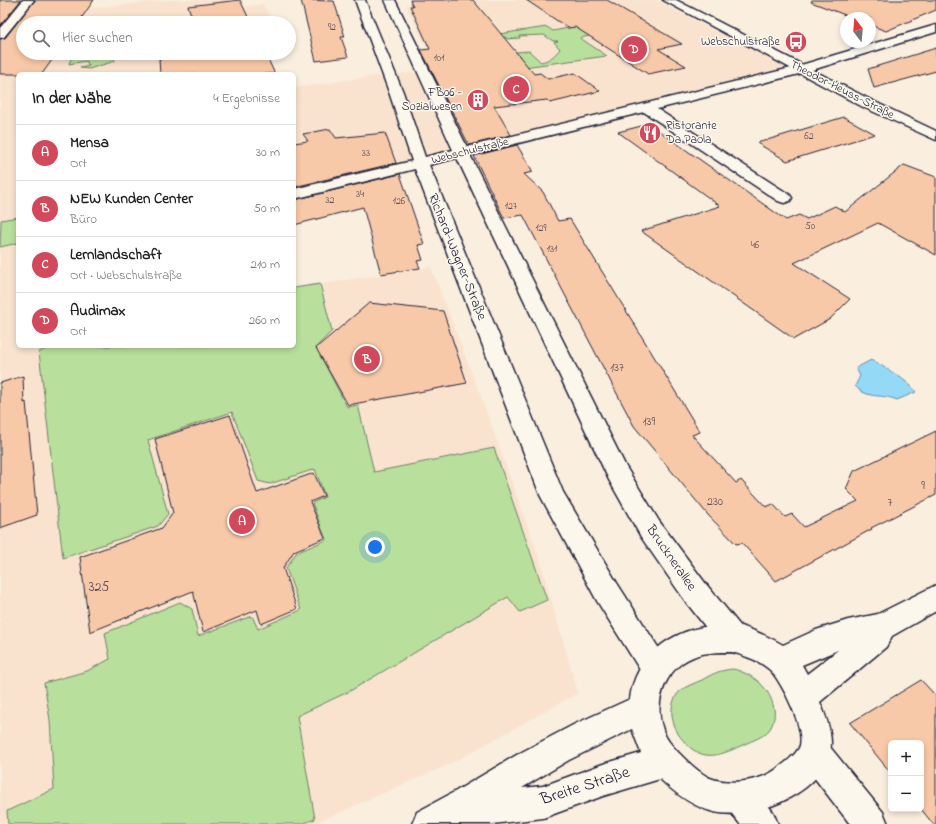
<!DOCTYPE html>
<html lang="de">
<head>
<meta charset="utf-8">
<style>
	body { margin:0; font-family:"Indie Flower",sans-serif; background:#f6f6f6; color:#222 }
	.controls { position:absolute; right:12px; bottom:12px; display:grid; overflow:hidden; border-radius:6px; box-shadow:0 2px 6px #0003 }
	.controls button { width:36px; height:36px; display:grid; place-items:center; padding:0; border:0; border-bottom:1px solid #e0e0e0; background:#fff; color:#222; font:20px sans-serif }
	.compass { position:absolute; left:840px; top:12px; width:36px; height:36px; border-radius:50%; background:#fff; box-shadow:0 2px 6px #0003; rotate:344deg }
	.you { position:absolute; left:375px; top:547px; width:14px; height:14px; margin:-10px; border:3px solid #fff; border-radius:50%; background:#1a73e8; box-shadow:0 0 0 6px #1a73e833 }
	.badge { display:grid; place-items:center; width:26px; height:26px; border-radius:50%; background:#d1495b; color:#fff; font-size:13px; font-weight:700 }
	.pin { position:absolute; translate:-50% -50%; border:2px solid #fff; box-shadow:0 1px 4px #0006 }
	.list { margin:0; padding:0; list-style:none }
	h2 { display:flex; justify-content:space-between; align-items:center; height:52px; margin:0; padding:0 16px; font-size:17px }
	h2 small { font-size:13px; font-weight:400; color:#767676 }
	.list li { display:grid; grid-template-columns:26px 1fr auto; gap:12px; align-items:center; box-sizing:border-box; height:56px; padding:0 16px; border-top:1px solid #e0e0e0 }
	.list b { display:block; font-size:15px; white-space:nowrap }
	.list p { margin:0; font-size:13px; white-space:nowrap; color:#767676 }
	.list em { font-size:13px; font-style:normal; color:#767676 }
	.icon { flex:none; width:22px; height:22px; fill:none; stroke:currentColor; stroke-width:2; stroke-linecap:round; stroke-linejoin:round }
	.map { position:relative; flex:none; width:936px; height:824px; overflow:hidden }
	.search { position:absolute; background:#fff; box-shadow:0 2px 6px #0003; left:16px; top:16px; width:280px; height:44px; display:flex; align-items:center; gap:10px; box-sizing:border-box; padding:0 14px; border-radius:22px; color:#767676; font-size:15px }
	.panel { position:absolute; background:#fff; box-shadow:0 2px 6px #0003; left:16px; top:72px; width:280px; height:276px; border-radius:6px }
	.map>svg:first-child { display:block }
</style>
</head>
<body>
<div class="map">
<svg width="936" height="824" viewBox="0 0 936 824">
	<rect width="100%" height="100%" fill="#faeede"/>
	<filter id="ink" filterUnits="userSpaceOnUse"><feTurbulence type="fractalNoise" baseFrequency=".025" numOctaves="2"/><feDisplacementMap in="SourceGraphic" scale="8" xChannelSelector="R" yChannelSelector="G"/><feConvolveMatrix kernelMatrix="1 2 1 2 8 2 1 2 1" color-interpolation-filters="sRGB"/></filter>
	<g filter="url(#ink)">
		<g fill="#f9e3ce">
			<polygon points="169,0 240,0 244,7 263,4 273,23 23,23 23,32 0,34 0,18"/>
			<polygon points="455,0 656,0 786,68 789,75 294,198 294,88 367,77 438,70 406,5"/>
			<polygon points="23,53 191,53 198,66 168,74 18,74 18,346 294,346 294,288 431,267 479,392 538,554 578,693 448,765 313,824 0,824 0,62"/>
		</g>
		<g fill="#b8df9b" stroke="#6d806b">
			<path d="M578 26 594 35 580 38 607 56 516 68 521 58 516 52 529 51 541 62C550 60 554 56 560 49L554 42 558 41H553L544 35 519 36 520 38 507 39 506 37 487 39 485 36 547 27 553 31Z"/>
			<polygon points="73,53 111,53 115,61 89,69 80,68 89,66 86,61 69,64"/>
			<polygon points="18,217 18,243 0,247 1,220"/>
			<polygon points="320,284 332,331 316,347 347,407 358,405 374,472 494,448 547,600 520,612 508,597 350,691 297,716 315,819 302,824 8,824 7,811 54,789 50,720 44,683 87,671 110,659 105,633 180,602 192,609 198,636 252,616 258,629 301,610 286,568 296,553 326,540 312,503 325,497 315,469 270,484 258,481 232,412 148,440 168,514 158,526 63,558 39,352 53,346 294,346 294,288"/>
			<path d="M733 669C753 674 770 687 774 709 775 714 774 722 771 727 766 736 756 739 747 743 721 755 703 765 682 739 671 726 667 704 680 691 686 686 695 683 702 680 712 674 720 670 733 669Z"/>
		</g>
		<path fill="#94d9f6" stroke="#6690ab" d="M871 360C884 367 908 380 916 392L897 400C881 393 868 400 855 386L860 376 856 368Z"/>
		<g fill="#f8c9a8" stroke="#22223b">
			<polygon points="0,0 21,0 0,26"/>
			<polygon points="35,0 94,0 78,23 23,23 23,53 57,53 42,74 0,74 0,39 5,38"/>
			<polygon points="240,0 251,23 194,23 188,6"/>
			<polygon points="301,0 334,1 345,37 341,37 348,57 316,61"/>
			<polygon points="410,0 473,0 534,74 540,73 548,79 575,73 600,91 550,103 547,100 494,106 511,135 469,145 421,50 430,49 410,6 413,6"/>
			<polygon points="526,0 607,0 682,44 658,49 686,66 648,74 575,27 568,28"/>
			<polygon points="812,0 936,0 936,10 886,31 870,25 870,18 853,18 811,2"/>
			<polygon points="936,48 936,71 874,88 868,69"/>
			<polygon points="204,53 265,53 275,74 160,74 159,59"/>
			<polygon points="844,117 875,134 787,161 757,143"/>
			<polygon points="649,124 786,220 799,215 807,219 835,206 845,212 904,165 936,177 936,255 878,223 794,263 850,299 830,319 794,339 641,231 720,206 618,132"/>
			<polygon points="330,129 336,138 385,133 396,163 294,187 294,143 308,141 303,134"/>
			<polygon points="517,145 533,172 524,174 543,192 558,221 570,219 700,432 692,435 736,483 741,480 766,507 773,504 785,517 792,514 804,527 858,501 846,489 854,471 936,431 936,495 871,528 872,529 776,581 742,543 736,544 708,515 634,426 523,215 504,218 474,156"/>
			<polygon points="400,174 424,244 418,245 423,260 417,261 420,268 381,274 363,207 294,225 294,200"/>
			<polygon points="369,303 443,311 467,383 348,405 316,348"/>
			<polygon points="23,376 24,403 26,402 37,515 0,528 0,383"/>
			<polygon points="230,415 257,493 314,473 324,496 310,502 325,538 294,551 283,568 297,609 261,624 257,610 203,632 193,591 90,632 80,557 162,528 173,513 155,439"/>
			<polygon points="921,680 936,696 936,824 933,824 921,809 921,743 891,743 891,773 850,723"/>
		</g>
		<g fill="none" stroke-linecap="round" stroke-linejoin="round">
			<g stroke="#22223b" stroke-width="3">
				<g id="minor">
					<polygon points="355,0 365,0 403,92 425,157 453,150 385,0 395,0 467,147 791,68 936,25 936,32 799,74 657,109 790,195 792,198 790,201 784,203 778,201 644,112 470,155 626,467 659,521 706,584 742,628 746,638 742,648 732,652 722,648 686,602 641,537 609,480 457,158 429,165 563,492 617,583 665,658 670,668 665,678 655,682 645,678 597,601 540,495 415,169 294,199 294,189 412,161 389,92"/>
					<polygon points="814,736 825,741 883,812 888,824 850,824 803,763 798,752 803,741"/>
					<polygon points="741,782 753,786 773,812 778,824 740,824 729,810 725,798 729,786"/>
				</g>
			</g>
			<g stroke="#22223b" stroke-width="3">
				<path id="tertiary" d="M936 585V611L892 636 886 647 820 702C825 714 831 729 831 743 830 791 755 821 714 812 693 807 676 794 660 779L603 796 543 818 493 824H412L417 812 456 791 520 753 575 724 630 699C635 657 670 631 710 626 717 626 725 624 732 624 746 626 771 638 783 645L816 630 848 620 878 614ZM838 650 807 674 802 665ZM732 652C745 656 759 660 770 670 782 682 807 732 799 748 794 757 780 767 772 772 756 782 728 785 710 778 698 773 672 748 666 737 651 708 663 669 693 657 705 652 719 652 732 652ZM632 729 641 753 603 764 543 786 522 788 569 760Z"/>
			</g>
			<g stroke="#22223b" stroke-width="3">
				<polygon id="secondary" points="23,0 34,0 4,37 0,38 0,28"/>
			</g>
			<g stroke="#22223b" stroke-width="3">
				<polygon id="primary" points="663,0 676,0 873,101 936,131 936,140 863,107"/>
			</g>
			<use href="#minor" fill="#fbf7ec" fill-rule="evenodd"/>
			<use href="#tertiary" fill="#fbf7ec" fill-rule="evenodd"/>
			<use href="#secondary" fill="#fbf7ec" fill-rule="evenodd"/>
			<use href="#primary" fill="#fbf7ec" fill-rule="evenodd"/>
		</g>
	</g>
	<defs>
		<g id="bus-disc" transform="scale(1.15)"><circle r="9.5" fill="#d1495b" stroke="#fbf7ec"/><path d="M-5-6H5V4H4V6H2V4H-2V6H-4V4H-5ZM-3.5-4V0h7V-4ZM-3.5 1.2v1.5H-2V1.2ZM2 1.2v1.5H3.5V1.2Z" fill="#fff"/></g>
		<g id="building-disc" transform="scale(1.15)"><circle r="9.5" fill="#d1495b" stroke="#fbf7ec"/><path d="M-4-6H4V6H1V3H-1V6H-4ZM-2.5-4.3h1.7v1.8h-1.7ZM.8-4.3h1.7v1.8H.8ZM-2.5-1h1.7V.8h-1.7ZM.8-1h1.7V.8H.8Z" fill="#fff"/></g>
		<g id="restaurant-disc" transform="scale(1.15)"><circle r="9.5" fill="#d1495b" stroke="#fbf7ec"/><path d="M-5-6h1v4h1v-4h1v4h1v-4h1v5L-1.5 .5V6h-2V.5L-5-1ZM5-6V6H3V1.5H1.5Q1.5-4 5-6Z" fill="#fff"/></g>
	</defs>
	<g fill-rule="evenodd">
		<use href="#bus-disc" x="796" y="42"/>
		<use href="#building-disc" x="478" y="100"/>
		<use href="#restaurant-disc" x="650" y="133"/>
	</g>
	<g text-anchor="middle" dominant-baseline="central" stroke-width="3" stroke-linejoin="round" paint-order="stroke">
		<g font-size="10" fill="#584c56">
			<text x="332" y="27">92</text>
			<text x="439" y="58">101</text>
			<text x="809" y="136">62</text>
			<text x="366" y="153">33</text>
			<text x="360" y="194">34</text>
			<text x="330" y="200">32</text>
			<text x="399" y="201">126</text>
			<text x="511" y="206">127</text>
			<text x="810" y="226">50</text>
			<text x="541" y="228">129</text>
			<text x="755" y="245">46</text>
			<text x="552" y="249">131</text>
		</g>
		<g font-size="12" fill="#22223b" stroke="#fbf7ec" text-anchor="end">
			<text x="780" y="42">Webschulstraße</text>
			<text x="462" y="93">FB06 -<tspan x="462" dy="14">Sozialwesen</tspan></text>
			<text x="666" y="126" text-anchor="start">Ristorante<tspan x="666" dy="14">Da Paola</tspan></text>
		</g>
		<g font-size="12" fill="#22223b" stroke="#fbf7ec">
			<text transform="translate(842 90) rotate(27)">Theodor-Heuss-Straße</text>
			<text transform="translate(470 151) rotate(-14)">Webschulstraße</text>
		</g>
		<g font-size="12" fill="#584c56">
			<text x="617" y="368">137</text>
			<text x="649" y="422">139</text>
			<text x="923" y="486">9</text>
			<text x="715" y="502">230</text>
			<text x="890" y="503">7</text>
		</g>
		<g font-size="14" fill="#22223b" stroke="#fbf7ec">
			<text transform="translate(457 257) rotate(68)">Richard-Wagner-Straße</text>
			<text transform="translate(671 558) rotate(55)">Brucknerallee</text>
		</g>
		<g font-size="14" fill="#584c56">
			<text x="99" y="587">325</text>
		</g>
		<g font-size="17" fill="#22223b" stroke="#fbf7ec">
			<text transform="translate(585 786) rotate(-18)">Breite Straße</text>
		</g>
	</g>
</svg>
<div class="controls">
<button>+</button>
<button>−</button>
</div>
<svg class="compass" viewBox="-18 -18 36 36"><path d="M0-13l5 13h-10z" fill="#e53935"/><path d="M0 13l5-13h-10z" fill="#767676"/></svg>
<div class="you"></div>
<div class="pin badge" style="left:242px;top:521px">A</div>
<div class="pin badge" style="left:367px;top:359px">B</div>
<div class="pin badge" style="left:516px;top:89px">C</div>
<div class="pin badge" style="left:634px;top:49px">D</div>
<div class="search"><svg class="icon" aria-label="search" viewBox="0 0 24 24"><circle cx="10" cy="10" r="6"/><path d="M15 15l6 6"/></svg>Hier suchen</div>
<section class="panel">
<h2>In der Nähe<small>4 Ergebnisse</small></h2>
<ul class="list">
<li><span class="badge">A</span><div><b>Mensa</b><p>Ort</p></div><em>30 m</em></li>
<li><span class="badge">B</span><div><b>NEW Kunden Center</b><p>Büro</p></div><em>50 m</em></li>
<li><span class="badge">C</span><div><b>Lernlandschaft</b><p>Ort · Webschulstraße</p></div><em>210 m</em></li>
<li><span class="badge">D</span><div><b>Audimax</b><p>Ort</p></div><em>260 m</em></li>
</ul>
</section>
</div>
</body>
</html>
